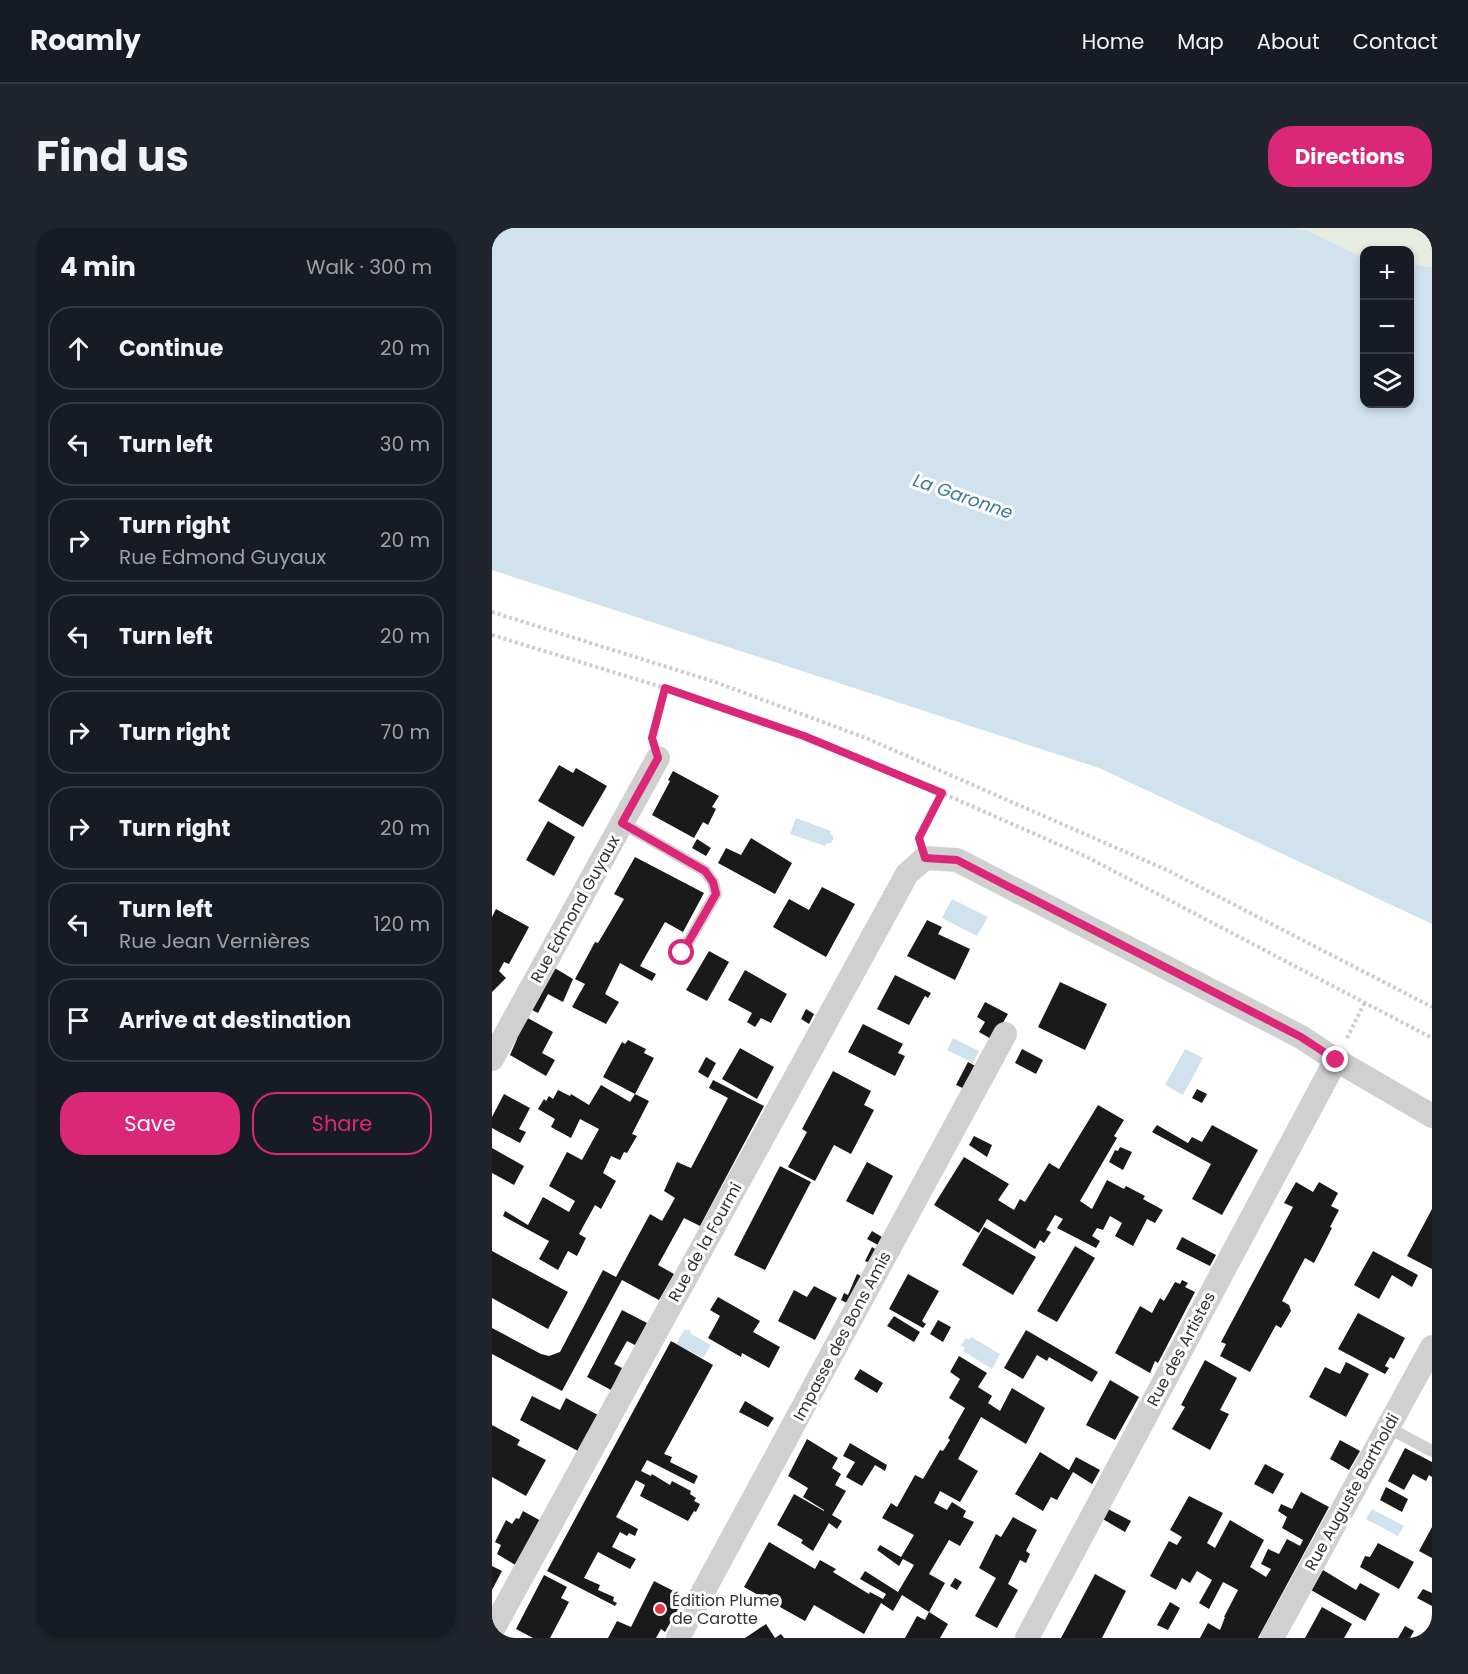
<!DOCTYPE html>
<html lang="en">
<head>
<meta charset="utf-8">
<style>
	body { margin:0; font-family:Poppins,sans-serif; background:#20242c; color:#f1f3f6 }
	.controls { position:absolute; right:18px; top:18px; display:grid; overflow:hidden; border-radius:12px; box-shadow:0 3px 9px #0003 }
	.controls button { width:54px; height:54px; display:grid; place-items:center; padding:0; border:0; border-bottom:2px solid #363941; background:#171b24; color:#f1f3f6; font:30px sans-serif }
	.stop { position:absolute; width:18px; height:18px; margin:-14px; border:4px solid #db2777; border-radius:50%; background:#fff }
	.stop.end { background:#db2777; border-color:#fff; box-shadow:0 2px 6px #0008 }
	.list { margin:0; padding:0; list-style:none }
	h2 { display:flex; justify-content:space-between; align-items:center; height:78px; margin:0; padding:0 24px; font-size:26px }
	h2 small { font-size:20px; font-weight:400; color:#9ea1a6 }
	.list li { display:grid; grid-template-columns:39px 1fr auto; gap:18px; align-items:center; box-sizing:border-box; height:84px; margin:0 12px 12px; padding:0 12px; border:2px solid #363941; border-radius:24px }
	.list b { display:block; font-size:22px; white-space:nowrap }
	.list p { margin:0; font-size:20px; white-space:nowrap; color:#9ea1a6 }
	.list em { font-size:20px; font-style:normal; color:#9ea1a6 }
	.actions { display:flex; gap:12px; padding:18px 24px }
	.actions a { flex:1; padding:14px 0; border:2px solid #db2777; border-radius:24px; text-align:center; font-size:21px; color:#db2777 }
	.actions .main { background:#db2777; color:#fff }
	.icon { flex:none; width:33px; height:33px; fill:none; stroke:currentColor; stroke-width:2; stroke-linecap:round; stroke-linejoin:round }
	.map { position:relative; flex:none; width:940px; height:1410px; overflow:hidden; border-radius:24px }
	header { display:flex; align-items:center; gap:36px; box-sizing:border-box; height:84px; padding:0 30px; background:#171b24; border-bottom:2px solid #363941 }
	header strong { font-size:28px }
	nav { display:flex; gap:33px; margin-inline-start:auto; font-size:21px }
	.intro { display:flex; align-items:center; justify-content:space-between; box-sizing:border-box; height:144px; padding:0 36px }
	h1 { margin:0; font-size:42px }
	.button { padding:15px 27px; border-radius:24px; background:#db2777; color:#fff; font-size:21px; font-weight:700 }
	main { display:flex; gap:36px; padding:0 36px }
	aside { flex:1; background:#171b24; border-radius:24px; box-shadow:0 3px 9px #0003 }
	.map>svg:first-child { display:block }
</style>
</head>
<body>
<header>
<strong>Roamly</strong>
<nav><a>Home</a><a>Map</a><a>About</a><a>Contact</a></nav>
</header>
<div class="intro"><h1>Find us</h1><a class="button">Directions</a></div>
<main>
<aside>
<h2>4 min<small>Walk · 300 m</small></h2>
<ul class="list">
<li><svg class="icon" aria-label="ahead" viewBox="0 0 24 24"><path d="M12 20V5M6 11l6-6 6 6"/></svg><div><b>Continue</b></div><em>20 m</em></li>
<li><svg class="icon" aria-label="left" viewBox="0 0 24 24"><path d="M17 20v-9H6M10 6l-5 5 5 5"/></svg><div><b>Turn left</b></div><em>30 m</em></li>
<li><svg class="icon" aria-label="right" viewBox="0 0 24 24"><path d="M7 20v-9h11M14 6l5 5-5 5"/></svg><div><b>Turn right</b><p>Rue Edmond Guyaux</p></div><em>20 m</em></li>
<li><svg class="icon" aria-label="left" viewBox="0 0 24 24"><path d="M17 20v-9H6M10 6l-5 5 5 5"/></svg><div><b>Turn left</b></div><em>20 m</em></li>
<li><svg class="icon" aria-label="right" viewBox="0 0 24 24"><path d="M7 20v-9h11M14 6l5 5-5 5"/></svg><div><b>Turn right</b></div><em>70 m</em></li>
<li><svg class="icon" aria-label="right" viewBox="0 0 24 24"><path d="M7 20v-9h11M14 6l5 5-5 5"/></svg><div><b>Turn right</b></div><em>20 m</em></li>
<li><svg class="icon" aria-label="left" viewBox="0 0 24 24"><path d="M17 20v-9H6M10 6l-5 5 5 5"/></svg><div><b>Turn left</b><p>Rue Jean Vernières</p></div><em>120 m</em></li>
<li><svg class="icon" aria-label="arrive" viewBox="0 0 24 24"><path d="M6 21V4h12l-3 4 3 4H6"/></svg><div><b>Arrive at destination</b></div></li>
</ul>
<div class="actions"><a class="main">Save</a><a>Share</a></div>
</aside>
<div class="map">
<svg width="940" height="1410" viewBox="0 0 940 1410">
	<rect width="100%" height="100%" fill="#fff"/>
	<polygon fill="#e6ecdf" points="800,0 940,0 940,39 918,36 918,22 872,22 872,30 817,3"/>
	<g fill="#cfe2ee">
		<polygon points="0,0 800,0 817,3 872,30 872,176 918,176 918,36 940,39 940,696 607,540 0,342"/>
		<polygon points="304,590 339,603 338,606 341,608 341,612 339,615 334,616 333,618 298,606"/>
		<polygon points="460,671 496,689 485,708 450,690"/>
		<polygon points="461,810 487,823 481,835 455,822"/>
		<polygon points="693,821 711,830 691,867 673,857"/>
		<polygon points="192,1102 198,1102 199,1106 219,1117 211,1130 184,1116"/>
		<polygon points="479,1109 508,1126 500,1141 471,1123 473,1120 469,1117 474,1110 477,1112"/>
		<polygon points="880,1281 912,1298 906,1308 874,1291"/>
	</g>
	<g fill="#1a1a1a">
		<polygon points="67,537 81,545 84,540 115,558 91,599 46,573"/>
		<polygon points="181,543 227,568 220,579 224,581 216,597 211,594 202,610 160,587 178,553 176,552"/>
		<polygon points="56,593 83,609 62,648 34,632"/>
		<polygon points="259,610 300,635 283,666 226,635 234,620 249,627"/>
		<polygon points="205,611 219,620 214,628 200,620"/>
		<polygon points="143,629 212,665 191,704 173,694 148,738 164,746 160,753 128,735 113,766 127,774 114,796 80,779 93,756 83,751 103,714 106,715 132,671 122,666"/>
		<polygon points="330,659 363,676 334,729 281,699 297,671 317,682"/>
		<polygon points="4,681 37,699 17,736 12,734 7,743 14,750 0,764 0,689"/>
		<polygon points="435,692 450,699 446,706 478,721 463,752 415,728"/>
		<polygon points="217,723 237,734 215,773 194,762"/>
		<polygon points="61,739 81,751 71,774 56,766 46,785 38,781"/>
		<polygon points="253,742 295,766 279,795 269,790 263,799 255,794 260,785 236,772"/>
		<polygon points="403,747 439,765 436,770 433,768 417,797 385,781"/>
		<polygon points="568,754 615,776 593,822 546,799"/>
		<polygon points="493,774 516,786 501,812 487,804 493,794 485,789"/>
		<polygon points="314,781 322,786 317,796 309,791"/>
		<polygon points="34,789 61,804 50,825 63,832 54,848 18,827 25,811 23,810"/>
		<polygon points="371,796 411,816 406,825 413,828 403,848 356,824"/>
		<polygon points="136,812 154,821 152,825 162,830 143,866 111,849 130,814 133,816"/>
		<polygon points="248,820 282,839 265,871 230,851"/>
		<polygon points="530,821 551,832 544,846 523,835"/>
		<polygon points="214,829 224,835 216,850 206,844"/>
		<polygon points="476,834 487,840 475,862 464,857"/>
		<polygon points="341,843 379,863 372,877 382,882 359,926 342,917 323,953 296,939 315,904 310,901"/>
		<polygon points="221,852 272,878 208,998 192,990 171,1028 166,1037 182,1046 167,1072 130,1052 70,1163 0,1126 0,1100 49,1126 57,1128 68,1124 111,1042 124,1049 158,986 170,993 183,970 172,963 185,934 199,940 236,870 217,860"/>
		<polygon points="109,857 138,874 143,866 157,873 140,906 145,908 135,925 132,924 128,932 119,928 111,945 124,953 109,981 103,977 87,1006 94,1010 85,1028 76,1023 66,1042 47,1031 57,1013 11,988 13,983 36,997 51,969 77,984 83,973 57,958 75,924 90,932 107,901 88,891 79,910 59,899 63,891 46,881 52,871 54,873 57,868 61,871 66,862 78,868 79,866 97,877"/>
		<polygon points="705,861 715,866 710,875 700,870"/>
		<polygon points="12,866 38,880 27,901 34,904 28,915 0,900 0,889"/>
		<polygon points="606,877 632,892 622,908 625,910 588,973 600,981 615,952 632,961 634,958 653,968 651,971 671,982 663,995 655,991 641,1018 623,1008 630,995 618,988 611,1002 605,1000 600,1008 608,1013 604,1020 565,1000 571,991 563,987 554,1002 559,1004 552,1015 548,1012 543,1021 495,991 487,1005 442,977 472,929 517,956 506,972 522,982 528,971 533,974 557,935 567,941"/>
		<polygon points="665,897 696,915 700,909 710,914 720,897 766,922 730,987 700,971 719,936 660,904"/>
		<polygon points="482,908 500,917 495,929 477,917"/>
		<polygon points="628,919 640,924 631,942 617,934 623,922 626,923"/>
		<polygon points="0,920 32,938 22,957 0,945"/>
		<polygon points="375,934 401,948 381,987 354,973"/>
		<polygon points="288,938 319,954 273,1042 242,1027"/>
		<polygon points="804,954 821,964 827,954 846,965 839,978 847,982 838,999 840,1000 822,1035 813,1030 790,1073 797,1077 799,1083 789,1100 784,1097 758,1144 728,1128 734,1116 729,1114 801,979 792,975"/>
		<polygon points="940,981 940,1041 915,1028"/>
		<polygon points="492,999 544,1029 521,1067 470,1037"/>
		<polygon points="380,1003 395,1012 381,1036 373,1033 380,1019 383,1021 386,1017 375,1011"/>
		<polygon points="690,1009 724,1027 718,1038 684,1021"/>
		<polygon points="583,1018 603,1030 565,1094 545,1083"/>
		<polygon points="0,1023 76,1064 56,1101 0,1070"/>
		<polygon points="881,1023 926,1047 920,1059 900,1047 887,1071 862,1057"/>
		<polygon points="365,1046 373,1050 359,1077 349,1072 352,1065 356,1067"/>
		<polygon points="416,1046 447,1063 430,1093 434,1096 431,1100 397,1081"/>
		<polygon points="690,1052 696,1055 693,1059 703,1064 666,1135 663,1133 658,1145 623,1125 648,1078 660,1085 668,1070 672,1073 683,1054 688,1056"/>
		<polygon points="322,1058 345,1070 323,1112 286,1093 302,1062 315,1069"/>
		<polygon points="226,1069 268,1093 261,1104 288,1119 277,1140 250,1125 249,1129 216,1110 228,1088 218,1082"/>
		<polygon points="130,1082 155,1095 143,1117 135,1113 122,1136 130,1140 119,1162 95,1149"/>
		<polygon points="866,1085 913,1110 902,1131 898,1129 893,1138 897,1140 893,1146 846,1121"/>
		<polygon points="402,1088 428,1104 422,1114 395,1098"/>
		<polygon points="446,1092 459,1099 451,1114 438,1106"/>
		<polygon points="534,1102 606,1144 600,1154 557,1129 555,1133 545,1127 531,1151 512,1140"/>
		<polygon points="179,1113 221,1137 172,1226 180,1229 178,1234 206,1248 202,1256 155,1232 149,1243 159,1248 160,1246 178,1257 180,1253 199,1263 198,1266 204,1270 202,1273 208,1276 204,1284 202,1283 196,1293 148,1268 153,1257 144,1252 124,1289 146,1301 143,1308 137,1305 135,1308 128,1304 120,1319 144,1331 138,1341 106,1324 92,1350 108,1357 106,1362 122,1369 121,1373 125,1375 123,1378 55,1343"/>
		<polygon points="467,1128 495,1145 486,1159 500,1168 496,1175 508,1183 520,1160 553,1180 534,1216 489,1189 466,1231 486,1243 468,1274 448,1263 442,1275 455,1282 460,1274 474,1283 471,1289 482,1294 468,1318 457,1312 437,1346 453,1355 437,1384 410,1367 401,1383 389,1375 372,1406 322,1377 313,1393 252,1359 277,1314 323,1341 328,1332 344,1341 341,1344 377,1366 378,1364 391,1371 394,1366 368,1351 373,1343 406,1364 422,1337 411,1331 407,1338 385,1322 388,1317 409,1329 422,1307 390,1290 399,1275 405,1279 423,1247 431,1251 448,1222 451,1223 458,1212 456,1210 473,1180 457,1170 468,1151 458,1144"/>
		<polygon points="713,1132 745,1150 728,1182 737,1186 718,1222 680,1201 693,1179 689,1177"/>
		<polygon points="854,1134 877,1146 854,1189 817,1169 833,1139 848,1146"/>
		<polygon points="368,1141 391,1155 385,1165 362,1151"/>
		<polygon points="618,1152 647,1169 623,1212 594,1197"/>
		<polygon points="40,1168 68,1182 74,1170 106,1187 86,1223 28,1192"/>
		<polygon points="253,1173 282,1190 276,1199 247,1184"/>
		<polygon points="0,1197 28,1212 25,1217 54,1232 34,1268 0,1249"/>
		<polygon points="315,1211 346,1230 340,1240 349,1246 343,1257 354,1263 340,1287 350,1293 345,1301 337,1295 321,1323 309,1315 311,1312 285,1297 302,1266 332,1283 332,1282 311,1269 316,1260 296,1248"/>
		<polygon points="848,1212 868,1223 857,1242 838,1231"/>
		<polygon points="358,1215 395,1237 393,1243 383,1237 370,1258 354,1249 363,1234 351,1228"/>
		<polygon points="913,1220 940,1234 940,1249 937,1247 934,1253 921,1246 912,1262 896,1253"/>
		<polygon points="548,1224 577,1242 584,1229 608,1242 600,1256 581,1244 565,1272 559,1269 551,1283 523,1266"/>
		<polygon points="773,1236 792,1246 781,1266 762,1256"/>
		<polygon points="894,1259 916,1271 910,1284 888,1272"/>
		<polygon points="809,1264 837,1279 766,1410 708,1410 716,1395 728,1402 733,1389 732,1389 746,1362 731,1354 717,1381 707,1375 720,1352 705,1343 698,1355 690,1350 684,1362 658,1348 677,1313 685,1317 690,1309 678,1302 697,1268 731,1285 715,1315 723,1320 738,1292 772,1312 758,1339 774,1349 779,1341 769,1336 776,1321 787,1326 795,1311 808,1318 811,1312 790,1300 795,1289 786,1283 789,1276 800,1281"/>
		<polygon points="614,1280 639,1293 633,1304 609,1290"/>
		<polygon points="31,1283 49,1293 25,1338 5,1326 9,1317 3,1314 14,1292 20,1296 24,1290 27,1291"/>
		<polygon points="521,1289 545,1302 534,1323 538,1326 534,1335 528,1332 516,1356 526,1362 505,1400 483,1388 504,1350 487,1340 504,1306 509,1309"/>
		<polygon points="940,1299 940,1330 927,1323"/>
		<polygon points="886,1315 922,1334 907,1361 868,1339 873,1328 878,1329"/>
		<polygon points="0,1338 10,1343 0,1362"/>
		<polygon points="831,1342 864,1362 868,1355 888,1366 873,1393 819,1362"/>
		<polygon points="603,1346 634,1363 610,1410 569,1410"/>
		<polygon points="52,1347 75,1359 69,1370 77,1374 58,1410 41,1410 24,1401"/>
		<polygon points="463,1350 470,1354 465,1362 458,1358"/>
		<polygon points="162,1353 193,1369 173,1404 169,1401 164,1410 116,1410 125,1393 139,1399"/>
		<polygon points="931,1361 940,1365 940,1378 925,1370"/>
		<polygon points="678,1374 688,1380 676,1402 665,1397"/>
		<polygon points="830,1379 860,1396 852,1410 813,1410"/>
		<polygon points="437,1384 456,1396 448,1410 413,1410 425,1388 433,1392"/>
		<polygon points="274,1396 283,1410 289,1406 292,1410 253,1410"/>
		<polygon points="913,1398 922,1403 918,1410 906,1410"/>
	</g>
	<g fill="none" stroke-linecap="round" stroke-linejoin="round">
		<g stroke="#cdcdcd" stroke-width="4" stroke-dasharray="3 3" stroke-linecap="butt">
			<polyline points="0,384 223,454 374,510 677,643 940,779"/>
			<polyline points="0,407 173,460 312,508 450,565 595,629 940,810"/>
			<polyline points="161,507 173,460"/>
			<polyline points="429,606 450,565"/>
			<polyline points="855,810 873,774"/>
		</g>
		<g stroke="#d0d0d0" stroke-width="12">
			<polyline points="130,595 213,643 221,654 224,666 190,725"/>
			<polyline points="895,1199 940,1223"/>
		</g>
		<g stroke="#d0d0d0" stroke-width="24">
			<polyline points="0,831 166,530"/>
			<polyline points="0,1403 415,646 433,630 465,632 809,809 844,832 940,888"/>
			<polyline points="186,1410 513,806"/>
			<polyline points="535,1410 844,832"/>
			<polyline points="780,1410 940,1119"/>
		</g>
	</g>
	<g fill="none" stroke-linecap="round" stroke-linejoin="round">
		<polyline stroke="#db2777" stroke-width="8" points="190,725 224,666 221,654 213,643 130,595 166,530 160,510 173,460 312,508 450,565 427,610 433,630 465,632 809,809 844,832"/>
	</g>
	<circle fill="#e63946" stroke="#fff" stroke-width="2" cx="168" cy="1381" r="6"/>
	<g text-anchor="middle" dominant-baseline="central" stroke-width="6" stroke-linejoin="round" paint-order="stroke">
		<g font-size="16" fill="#333" stroke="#fff">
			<text transform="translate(83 681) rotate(-61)">Rue Edmond Guyaux</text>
			<text transform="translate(213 1014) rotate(-61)">Rue de la Fourmi</text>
			<text transform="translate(350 1108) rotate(-62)">Impasse des Bons Amis</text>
			<text transform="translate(689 1121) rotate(-62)">Rue des Artistes</text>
			<text transform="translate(860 1264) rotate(-61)">Rue Auguste Bartholdi</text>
		</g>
		<g font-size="16" fill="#333" stroke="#fff" text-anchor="start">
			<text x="180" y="1372">Édition Plume<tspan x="180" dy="18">de Carotte</tspan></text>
		</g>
		<g font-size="18" font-style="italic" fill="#3f7597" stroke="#fff">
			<text transform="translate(471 268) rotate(19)">La Garonne</text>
		</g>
	</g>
</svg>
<div class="controls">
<button>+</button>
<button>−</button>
<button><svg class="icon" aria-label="layers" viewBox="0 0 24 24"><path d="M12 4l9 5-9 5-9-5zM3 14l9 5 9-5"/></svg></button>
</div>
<div class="stop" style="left:190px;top:725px"></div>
<div class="stop end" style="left:844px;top:832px"></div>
</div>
</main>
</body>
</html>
